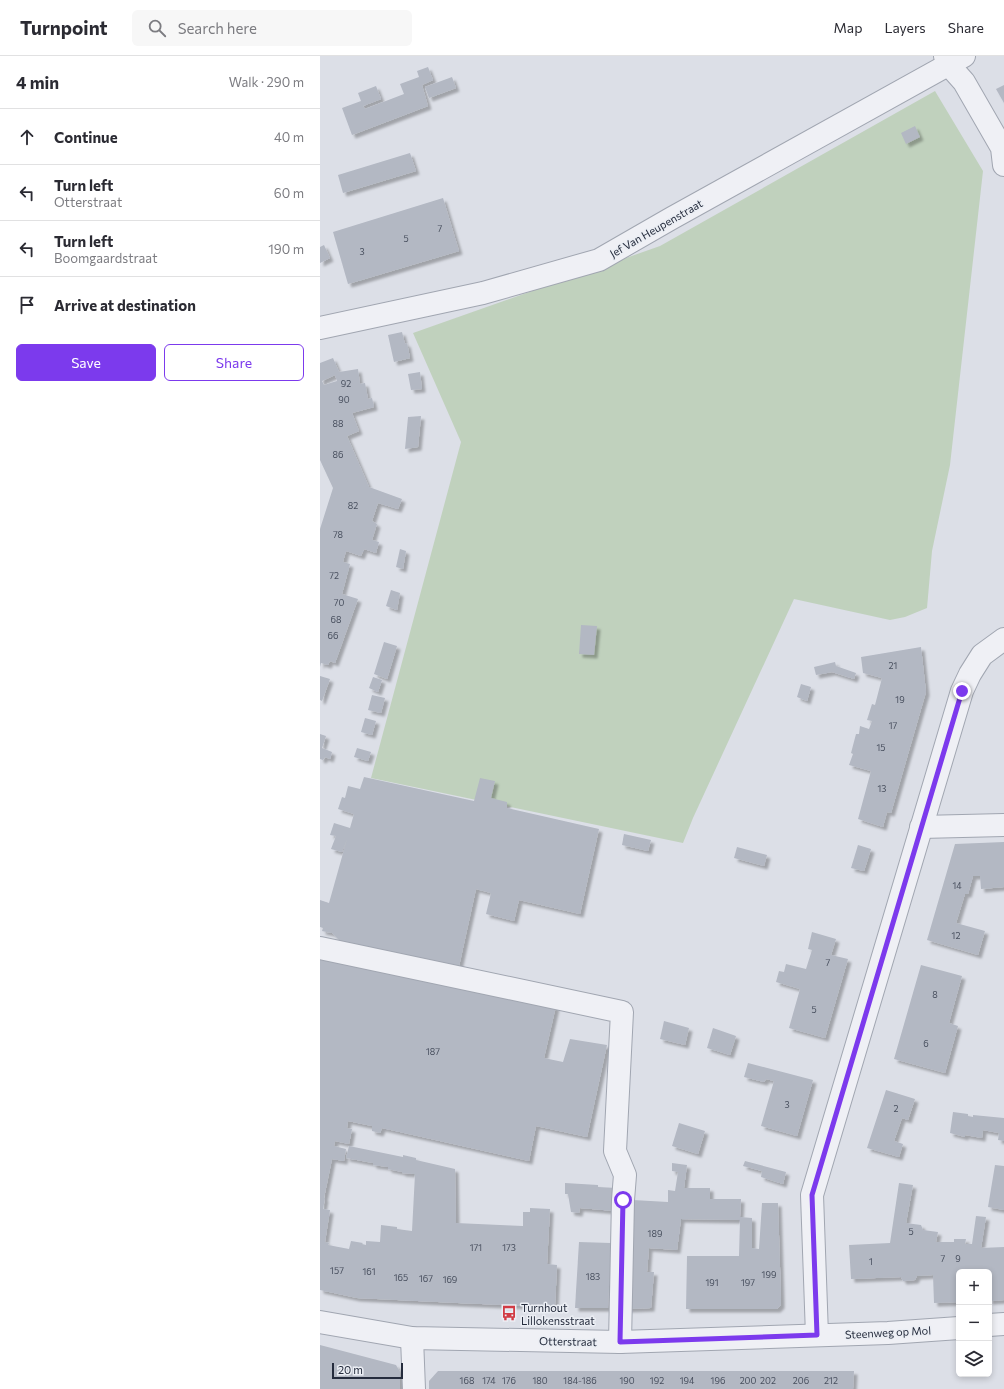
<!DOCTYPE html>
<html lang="en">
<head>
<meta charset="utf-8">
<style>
	body { margin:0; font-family:Commissioner,sans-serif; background:#f7f7f7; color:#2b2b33 }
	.controls { position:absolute; right:12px; bottom:12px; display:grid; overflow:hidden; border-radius:6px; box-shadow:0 2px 6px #0003 }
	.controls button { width:36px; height:36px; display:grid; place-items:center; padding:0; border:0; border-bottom:1px solid #e1e1e2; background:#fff; color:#2b2b33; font:20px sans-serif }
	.scale { position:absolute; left:12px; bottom:10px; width:71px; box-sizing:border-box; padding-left:4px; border:2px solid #252c3d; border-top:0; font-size:11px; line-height:14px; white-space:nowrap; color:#252c3d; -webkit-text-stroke:3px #ebeef4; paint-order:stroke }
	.stop { position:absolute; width:12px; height:12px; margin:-9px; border:3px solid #7c3aed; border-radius:50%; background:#fff }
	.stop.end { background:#7c3aed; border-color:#fff; box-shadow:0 1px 4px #0008 }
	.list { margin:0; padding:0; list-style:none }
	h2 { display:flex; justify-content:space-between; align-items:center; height:52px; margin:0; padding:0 16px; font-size:17px }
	h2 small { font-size:13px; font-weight:400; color:#7c7c81 }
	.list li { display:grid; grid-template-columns:26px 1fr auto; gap:12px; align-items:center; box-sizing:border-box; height:56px; padding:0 16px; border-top:1px solid #e1e1e2 }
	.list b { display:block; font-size:15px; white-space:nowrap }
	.list p { margin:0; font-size:13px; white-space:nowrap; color:#7c7c81 }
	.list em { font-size:13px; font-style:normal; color:#7c7c81 }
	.actions { display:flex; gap:8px; padding:12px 16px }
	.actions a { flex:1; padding:9px 0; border:1px solid #7c3aed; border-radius:6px; text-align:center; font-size:14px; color:#7c3aed }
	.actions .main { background:#7c3aed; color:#fff }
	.icon { flex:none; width:22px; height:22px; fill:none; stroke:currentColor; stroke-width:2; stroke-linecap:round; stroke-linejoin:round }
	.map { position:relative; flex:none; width:684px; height:1333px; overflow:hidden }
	header { display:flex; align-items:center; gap:24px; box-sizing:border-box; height:56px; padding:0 20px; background:#fff; border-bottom:1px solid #e1e1e2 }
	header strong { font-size:19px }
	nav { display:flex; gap:22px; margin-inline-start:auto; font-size:14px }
	.search { width:280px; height:36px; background:#f7f7f7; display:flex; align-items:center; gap:10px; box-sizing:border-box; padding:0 14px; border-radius:6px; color:#7c7c81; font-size:15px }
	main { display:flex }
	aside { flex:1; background:#fff }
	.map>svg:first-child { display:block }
</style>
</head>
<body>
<header>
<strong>Turnpoint</strong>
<div class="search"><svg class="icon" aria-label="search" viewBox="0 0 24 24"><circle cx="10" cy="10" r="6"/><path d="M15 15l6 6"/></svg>Search here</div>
<nav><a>Map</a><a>Layers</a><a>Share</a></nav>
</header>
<main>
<aside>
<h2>4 min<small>Walk · 290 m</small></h2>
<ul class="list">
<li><svg class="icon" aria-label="ahead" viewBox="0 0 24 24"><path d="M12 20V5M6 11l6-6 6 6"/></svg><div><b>Continue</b></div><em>40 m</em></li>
<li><svg class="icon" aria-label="left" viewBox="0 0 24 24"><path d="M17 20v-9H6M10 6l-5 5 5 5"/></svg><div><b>Turn left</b><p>Otterstraat</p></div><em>60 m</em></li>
<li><svg class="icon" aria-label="left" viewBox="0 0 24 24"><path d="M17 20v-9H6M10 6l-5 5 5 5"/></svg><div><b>Turn left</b><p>Boomgaardstraat</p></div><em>190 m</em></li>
<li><svg class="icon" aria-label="arrive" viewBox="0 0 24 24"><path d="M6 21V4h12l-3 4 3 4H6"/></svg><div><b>Arrive at destination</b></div></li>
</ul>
<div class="actions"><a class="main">Save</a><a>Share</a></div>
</aside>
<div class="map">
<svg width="684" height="1333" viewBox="0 0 684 1333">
	<defs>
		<filter id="shadow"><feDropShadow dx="3.5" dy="3.5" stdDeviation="1" flood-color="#0004"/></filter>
	</defs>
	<rect width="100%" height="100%" fill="#dcdfe7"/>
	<polygon fill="#c0d1bd" points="615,35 663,115 630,409 612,495 607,552 585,561 570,564 474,543 373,762 363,787 51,722 141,386 93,277 340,190"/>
	<g fill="#b3b8c3" fill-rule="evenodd" filter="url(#shadow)">
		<polygon points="108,11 113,24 102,29 108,50 32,79 22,52 41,45 38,37 56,30 61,43 43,50 45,53 84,38 80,28 99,21 97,15"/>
		<polygon points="132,21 136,32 109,42 105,31"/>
		<polygon points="684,29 684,47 676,33"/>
		<polygon points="595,70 600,81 586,88 581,77"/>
		<polygon points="90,97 96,115 23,137 18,119"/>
		<polygon points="123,142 139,195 28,228 13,176"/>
		<polygon points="4,189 10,202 0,207 0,191"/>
		<polygon points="82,276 85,288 87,287 90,302 74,306 68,279"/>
		<path d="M13 302 19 316 38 313 40 328 45 327 48 343 52 342 54 351 32 357 39 375 27 380 49 431 82 443 78 453 58 447 52 465 57 468 52 484 59 486 56 497 44 493 41 500 26 495 23 506 30 508 22 538 38 543 15 607 10 605 8 609 1 607 0 611V473L13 432 0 404V307ZM15 319 17 325 4 329 2 325Z"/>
		<polygon points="100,316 102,333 91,334 88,318"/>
		<polygon points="101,360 98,391 85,393 88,361"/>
		<polygon points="80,493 86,495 83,513 76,511"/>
		<polygon points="71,534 80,537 77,554 66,550"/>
		<polygon points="261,569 277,570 274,599 259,598"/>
		<polygon points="64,586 77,590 67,623 54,618"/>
		<polygon points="601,591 606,636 571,757 567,756 563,771 538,763 551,715 529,709 533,698 531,697 536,678 539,678 540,670 549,673 552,665 547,664 552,648 555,649 562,622 543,617 541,601"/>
		<polygon points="515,606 516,610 536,617 534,623 512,616 496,619 494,611"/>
		<polygon points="0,620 10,623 2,645 0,644"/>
		<polygon points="53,621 62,624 58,636 49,632"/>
		<polygon points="481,628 491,631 487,645 477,641"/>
		<polygon points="52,639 65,642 61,657 48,654"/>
		<polygon points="45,662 56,665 52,679 41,676"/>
		<polygon points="0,678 6,680 2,692 12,696 10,703 5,701 3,704 0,703"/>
		<polygon points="37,692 51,696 48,705 34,701"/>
		<polygon points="44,721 154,745 160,722 175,725 171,742 187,746 187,752 279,773 260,858 199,844 194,865 166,858 171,837 156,833 138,915 23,888 12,877 2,875 3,872 0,871 0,844 9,847 27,783 22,796 11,793 16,780 10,779 14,767 30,772 34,758 18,753 22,741 25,742 28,730 40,733"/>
		<polygon points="304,778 331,784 328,795 302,789"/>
		<polygon points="684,786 684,831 661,833 660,820 653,820 648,838 645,838 636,867 665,875 658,899 607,884 635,788"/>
		<polygon points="538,789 551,793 544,815 531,812"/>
		<polygon points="417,791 447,799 444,810 414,802"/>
		<polygon points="492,876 516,883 511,899 528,903 505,982 469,972 480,933 456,926 459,915 464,916 466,908 486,913 492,894 488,893"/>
		<polygon points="0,897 236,950 224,1002 243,1006 250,983 287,989 267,1081 216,1070 209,1105 62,1072 60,1077 52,1075 52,1070 28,1065 27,1072 32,1073 29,1088 15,1085 14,1090 26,1093 24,1105 12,1103 4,1142 5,1142 3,1153 10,1154 5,1186 9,1187 8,1189 29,1193 31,1185 43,1187 42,1188 46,1189 46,1185 60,1186 61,1169 77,1171 77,1173 92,1175 95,1118 82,1117 82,1116 68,1113 68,1111 53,1109 53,1107 26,1102 29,1090 83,1101 83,1099 96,1102 96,1104 135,1113 136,1167 203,1170 203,1156 210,1156 210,1152 230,1153 227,1208 237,1209 235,1251 138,1247 37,1242 0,1234"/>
		<polygon points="601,909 642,920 629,967 638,970 625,1017 574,1003"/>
		<polygon points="344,965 369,972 365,989 340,983"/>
		<polygon points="393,972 416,980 410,999 387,992"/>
		<polygon points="428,1007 493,1024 477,1080 441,1070 454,1025 446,1023 444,1026 424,1021"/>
		<polygon points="566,1034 595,1043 588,1064 582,1062 574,1085 583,1088 579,1101 547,1092"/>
		<polygon points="633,1056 648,1058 648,1060 653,1061 653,1059 684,1062 684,1085 678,1084 679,1077 663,1074 662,1082 645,1079 645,1081 630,1077"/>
		<polygon points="359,1067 385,1075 378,1098 352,1090"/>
		<polygon points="425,1105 466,1116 463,1128 441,1121 442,1115 423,1110"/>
		<polygon points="352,1107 367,1109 364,1132 390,1132 390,1143 421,1143 420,1161 432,1162 432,1192 439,1193 442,1147 458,1147 461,1243 461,1249 457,1253 366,1253 367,1200 419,1200 420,1164 361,1163 357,1194 329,1192 327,1216 334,1216 331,1252 306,1253 313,1144 348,1146 348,1134 355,1135 358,1116 352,1115"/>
		<polygon points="675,1109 684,1110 684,1154 668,1151"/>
		<polygon points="245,1127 278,1129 278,1131 297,1132 295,1155 260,1152 259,1157 251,1156 248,1138 245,1138"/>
		<polygon points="579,1127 593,1129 586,1167 601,1169 603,1174 618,1176 616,1186 634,1186 634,1183 646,1183 645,1188 652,1188 656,1160 666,1161 661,1192 684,1191 684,1244 669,1245 669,1216 639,1216 639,1246 614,1247 613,1219 597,1220 595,1224 583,1225 581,1221 531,1223 529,1189 570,1187"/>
		<polygon points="259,1186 291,1187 288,1252 255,1252"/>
		<polygon points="0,1289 76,1309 80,1316 80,1333 0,1333"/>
		<polygon points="118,1315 534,1315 533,1333 109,1333 109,1325"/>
	</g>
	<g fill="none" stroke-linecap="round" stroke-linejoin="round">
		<g stroke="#a1a6b1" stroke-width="24">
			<g id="minor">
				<polyline points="625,0 628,8 644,26 682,92 684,109"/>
				<polyline points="0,272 163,237 279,204 352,162 644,0"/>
				<polyline points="601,771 684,769"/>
				<polyline points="0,892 302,956 295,1095 305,1119 303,1144 300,1286"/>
				<polyline points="0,1266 92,1282 300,1286 568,1277 639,1272"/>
				<polyline points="669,1269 684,1268"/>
				<polyline points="497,1279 492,1139 642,635 650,618 662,599 684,583"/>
				<polyline points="92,1282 94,1333"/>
			</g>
		</g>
		<use href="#minor" stroke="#eff0f5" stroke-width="22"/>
	</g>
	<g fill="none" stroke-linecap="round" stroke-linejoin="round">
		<polyline stroke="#7c3aed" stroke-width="5" points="303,1144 300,1286 497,1279 492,1139 642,635"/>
	</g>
	<defs>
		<g id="bus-bare" transform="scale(1.2)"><path d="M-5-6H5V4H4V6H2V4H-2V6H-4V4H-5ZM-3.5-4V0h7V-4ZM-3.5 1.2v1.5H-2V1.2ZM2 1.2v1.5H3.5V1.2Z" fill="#d13b44" stroke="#ebeef4" stroke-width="2.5" paint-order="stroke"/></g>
	</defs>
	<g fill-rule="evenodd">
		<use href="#bus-bare" x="189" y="1257"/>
	</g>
	<g text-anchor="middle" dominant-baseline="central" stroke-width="3" stroke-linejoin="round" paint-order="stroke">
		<g font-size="9" fill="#484f5e">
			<text x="120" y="172">7</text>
			<text x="86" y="182">5</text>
			<text x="42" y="195">3</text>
			<text x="26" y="327">92</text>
			<text x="24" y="343">90</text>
			<text x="18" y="367">88</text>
			<text x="18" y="398">86</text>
			<text x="33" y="449">82</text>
			<text x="18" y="478">78</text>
			<text x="14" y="519">72</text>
			<text x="19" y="546">70</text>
			<text x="16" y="563">68</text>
			<text x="13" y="579">66</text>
			<text x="573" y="609">21</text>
			<text x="580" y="643">19</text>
			<text x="573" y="669">17</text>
			<text x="561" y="691">15</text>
			<text x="562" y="732">13</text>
			<text x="637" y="829">14</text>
			<text x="636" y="879">12</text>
			<text x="508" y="906">7</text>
			<text x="615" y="938">8</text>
			<text x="494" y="953">5</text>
			<text x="606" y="987">6</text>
			<text x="113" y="995">187</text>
			<text x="467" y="1048">3</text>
			<text x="576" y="1052">2</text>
			<text x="591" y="1175">5</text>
			<text x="335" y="1177">189</text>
			<text x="156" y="1191">171</text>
			<text x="189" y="1191">173</text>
			<text x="623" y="1202">7</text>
			<text x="638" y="1202">9</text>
			<text x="551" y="1205">1</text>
			<text x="17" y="1214">157</text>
			<text x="49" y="1215">161</text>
			<text x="449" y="1218">199</text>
			<text x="273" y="1220">183</text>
			<text x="81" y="1221">165</text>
			<text x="106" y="1222">167</text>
			<text x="130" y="1223">169</text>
			<text x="392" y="1226">191</text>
			<text x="428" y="1226">197</text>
			<text x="147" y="1324">168</text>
			<text x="169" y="1324">174</text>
			<text x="189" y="1324">176</text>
			<text x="220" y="1324">180</text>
			<text x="260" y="1324">184-186</text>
			<text x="307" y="1324">190</text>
			<text x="337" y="1324">192</text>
			<text x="367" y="1324">194</text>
			<text x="398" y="1324">196</text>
			<text x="428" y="1324">200</text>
			<text x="448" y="1324">202</text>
			<text x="481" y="1324">206</text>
			<text x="511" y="1324">212</text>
		</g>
		<g font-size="11" fill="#252c3d" stroke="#ebeef4">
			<text transform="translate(336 172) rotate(-30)">Jef Van Heupenstraat</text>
			<text transform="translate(568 1276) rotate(-3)">Steenweg op Mol</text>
			<text transform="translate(248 1285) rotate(1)">Otterstraat</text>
		</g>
		<g font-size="11" fill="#252c3d" stroke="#ebeef4" text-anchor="start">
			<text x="201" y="1251">Turnhout<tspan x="201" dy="13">Lillokensstraat</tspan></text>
		</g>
	</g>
</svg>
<div class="controls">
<button>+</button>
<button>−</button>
<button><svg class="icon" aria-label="layers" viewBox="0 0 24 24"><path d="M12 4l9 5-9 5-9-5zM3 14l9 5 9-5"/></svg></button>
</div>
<div class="scale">20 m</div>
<div class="stop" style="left:303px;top:1144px"></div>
<div class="stop end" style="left:642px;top:635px"></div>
</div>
</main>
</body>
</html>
